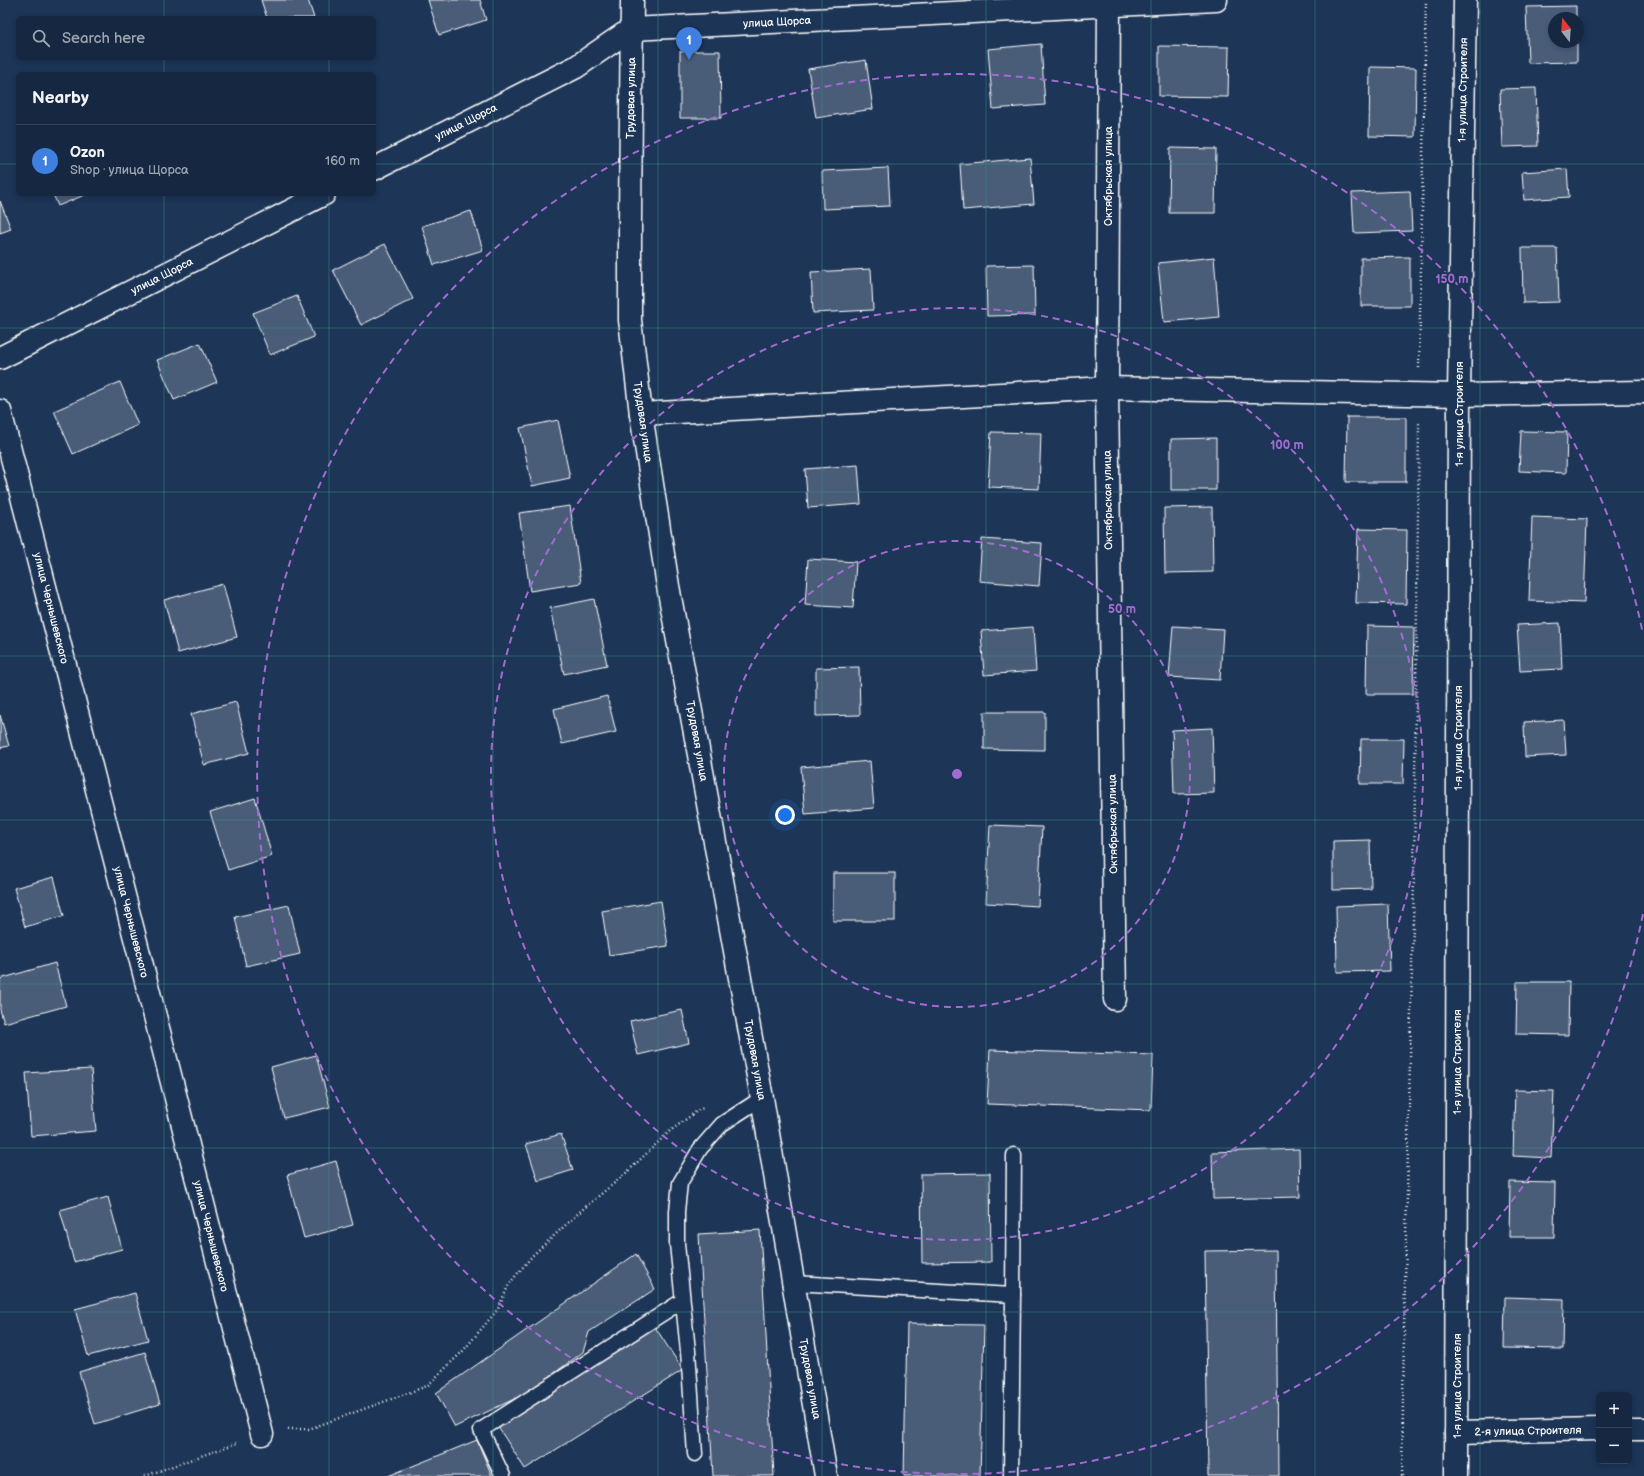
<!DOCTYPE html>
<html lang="en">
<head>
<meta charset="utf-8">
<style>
	body { margin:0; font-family:"Balsamiq Sans",sans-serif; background:#1f3048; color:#f1f3f6 }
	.controls { position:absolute; right:12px; bottom:12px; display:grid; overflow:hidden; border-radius:6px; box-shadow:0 2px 6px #0003 }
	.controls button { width:36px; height:36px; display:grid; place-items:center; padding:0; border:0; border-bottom:1px solid #35445a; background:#162841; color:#f1f3f6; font:20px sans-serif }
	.compass { position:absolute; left:1548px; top:12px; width:36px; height:36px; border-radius:50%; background:#162841; box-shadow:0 2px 6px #0003; rotate:343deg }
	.you { position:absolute; left:785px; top:815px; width:14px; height:14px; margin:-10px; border:3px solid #fff; border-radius:50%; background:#1a73e8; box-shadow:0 0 0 6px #1a73e833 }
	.badge { display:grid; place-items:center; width:26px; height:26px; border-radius:50%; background:#ffd166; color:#fff; font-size:13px; font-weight:700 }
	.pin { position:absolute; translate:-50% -33px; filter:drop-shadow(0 1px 2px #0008) }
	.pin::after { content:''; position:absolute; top:21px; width:14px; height:12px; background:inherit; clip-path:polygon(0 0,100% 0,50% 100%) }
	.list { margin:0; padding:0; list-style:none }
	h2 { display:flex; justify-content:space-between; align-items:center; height:52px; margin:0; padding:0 16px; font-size:17px }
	h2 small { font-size:13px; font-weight:400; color:#9ea6b1 }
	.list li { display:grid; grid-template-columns:26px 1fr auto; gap:12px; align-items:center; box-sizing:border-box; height:72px; padding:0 16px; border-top:1px solid #35445a }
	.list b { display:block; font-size:15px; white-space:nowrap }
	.list p { margin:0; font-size:13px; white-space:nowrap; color:#9ea6b1 }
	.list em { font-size:13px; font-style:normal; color:#9ea6b1 }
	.icon { flex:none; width:22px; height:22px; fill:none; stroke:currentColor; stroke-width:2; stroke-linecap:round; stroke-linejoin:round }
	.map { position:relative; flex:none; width:1644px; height:1476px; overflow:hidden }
	.search { position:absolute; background:#162841; box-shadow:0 2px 6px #0003; left:16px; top:16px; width:360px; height:44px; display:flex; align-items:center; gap:10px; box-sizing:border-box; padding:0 14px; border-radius:6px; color:#9ea6b1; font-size:15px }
	.panel { position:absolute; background:#162841; box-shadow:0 2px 6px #0003; left:16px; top:72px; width:360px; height:124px; border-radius:6px }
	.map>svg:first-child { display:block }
</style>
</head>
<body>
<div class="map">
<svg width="1644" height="1476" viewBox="0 0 1644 1476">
	<rect width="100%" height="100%" fill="#1d3557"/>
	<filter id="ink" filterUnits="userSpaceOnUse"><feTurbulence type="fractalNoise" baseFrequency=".025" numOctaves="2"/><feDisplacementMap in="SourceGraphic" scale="8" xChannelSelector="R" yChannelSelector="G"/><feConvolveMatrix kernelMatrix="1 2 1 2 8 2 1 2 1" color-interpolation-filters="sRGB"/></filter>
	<g filter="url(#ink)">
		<g fill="#4a5d79" stroke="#fff">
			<polygon points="261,0 308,0 314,18 267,18"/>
			<polygon points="428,0 480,0 486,20 439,35"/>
			<polygon points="1576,6 1576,18 1554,18 1554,42 1577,42 1577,62 1528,63 1526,7"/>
			<polygon points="1041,44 1045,105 993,109 988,49"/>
			<polygon points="1159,46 1229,47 1228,97 1159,96"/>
			<polygon points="680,51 720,51 721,118 680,118"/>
			<polygon points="866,60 873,109 816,118 808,69"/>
			<polygon points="1370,67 1416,68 1415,137 1369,136"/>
			<polygon points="1536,88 1538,146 1502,147 1500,89"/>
			<polygon points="1170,148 1216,149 1215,213 1169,213"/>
			<polygon points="1030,158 1034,204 963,210 960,164"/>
			<polygon points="888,168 890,206 823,209 822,171"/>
			<polygon points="1567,169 1569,197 1524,200 1522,172"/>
			<polygon points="1410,191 1412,231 1354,233 1352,193"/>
			<polygon points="53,194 87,194 58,206"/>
			<polygon points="0,201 11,229 0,233"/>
			<polygon points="471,211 483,250 434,265 422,226"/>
			<polygon points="385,244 413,299 361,325 333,270"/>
			<polygon points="1522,248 1557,248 1559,302 1523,303"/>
			<polygon points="1214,257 1219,317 1164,322 1158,263"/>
			<polygon points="1410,257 1410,306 1361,306 1361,258"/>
			<polygon points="1034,265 1035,315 987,316 986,266"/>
			<polygon points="871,269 873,310 813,313 811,272"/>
			<polygon points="297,296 314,337 270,355 253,313"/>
			<polygon points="200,343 217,382 174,400 157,360"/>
			<polygon points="120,382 138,425 73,454 54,411"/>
			<polygon points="1347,417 1406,417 1406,482 1346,482"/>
			<polygon points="558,420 570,478 532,486 520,428"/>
			<polygon points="1521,431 1567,432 1566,473 1519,471"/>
			<polygon points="991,432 1041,433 1039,489 988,487"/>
			<polygon points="1216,438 1216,490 1171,490 1171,439"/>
			<polygon points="858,465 861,504 808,508 805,469"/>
			<polygon points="570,506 581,583 530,591 519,513"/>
			<polygon points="1212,507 1213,572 1165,573 1164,508"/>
			<polygon points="1532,517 1587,519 1584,603 1529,601"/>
			<polygon points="1358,529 1407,530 1406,604 1356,603"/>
			<polygon points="982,539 1042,543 1039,586 979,581"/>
			<polygon points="808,559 856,562 853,608 805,605"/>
			<polygon points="223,584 237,637 178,653 164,600"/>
			<polygon points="594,599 607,665 564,674 550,608"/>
			<polygon points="1560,623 1562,669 1520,671 1517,625"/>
			<polygon points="1173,626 1223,629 1220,680 1169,677"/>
			<polygon points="1367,626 1414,627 1413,694 1366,694"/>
			<polygon points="1033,627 1036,671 984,675 981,631"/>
			<polygon points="859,667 860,715 816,716 816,668"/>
			<polygon points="607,696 616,732 562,744 554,709"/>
			<polygon points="236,702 249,753 204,765 191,714"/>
			<polygon points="984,712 1045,712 1045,750 984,749"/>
			<polygon points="0,715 9,746 0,748"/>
			<polygon points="1564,720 1566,755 1525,757 1524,722"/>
			<polygon points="1212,728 1214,793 1174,794 1172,730"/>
			<polygon points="1361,739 1404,739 1403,784 1360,784"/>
			<polygon points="870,761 874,808 805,814 801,767"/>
			<polygon points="255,798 272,856 228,870 210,812"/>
			<polygon points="990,825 1042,827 1038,906 986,903"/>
			<polygon points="1370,840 1371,889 1333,890 1333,841"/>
			<rect x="833" y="873" width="62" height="48"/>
			<polygon points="54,877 64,916 25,927 14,888"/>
			<polygon points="661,901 668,946 609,955 602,911"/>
			<polygon points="1388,904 1390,971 1337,972 1336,906"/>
			<polygon points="289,905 300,954 246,966 235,917"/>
			<polygon points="55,963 66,1006 4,1023 0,1010 0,979"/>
			<polygon points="1517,982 1569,982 1568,1035 1516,1034"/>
			<polygon points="682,1010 689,1043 638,1055 630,1021"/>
			<polygon points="990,1050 1153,1055 1151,1110 987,1104"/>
			<polygon points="316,1055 330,1107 284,1118 271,1067"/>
			<polygon points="91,1069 96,1131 31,1136 26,1073"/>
			<polygon points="1515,1090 1554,1091 1551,1158 1513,1156"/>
			<polygon points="561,1134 573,1170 538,1181 526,1144"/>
			<polygon points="1299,1149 1300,1197 1213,1199 1212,1152"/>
			<polygon points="336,1161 353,1225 304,1238 287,1175"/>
			<polygon points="990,1173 991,1262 922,1263 921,1174"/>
			<polygon points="1510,1182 1555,1183 1554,1237 1509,1237"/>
			<polygon points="108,1197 122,1249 74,1262 60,1210"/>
			<polygon points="760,1230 774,1476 713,1476 699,1234"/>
			<polygon points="1276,1250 1278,1476 1208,1476 1205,1251"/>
			<polygon points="636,1254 655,1289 589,1332 583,1352 529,1392 455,1427 436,1393"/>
			<polygon points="135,1293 148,1340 88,1356 75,1309"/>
			<polygon points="1505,1297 1564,1299 1563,1349 1504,1348"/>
			<polygon points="907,1324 984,1325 980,1476 904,1476"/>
			<polygon points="655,1327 683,1370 525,1469 498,1427"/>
			<polygon points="145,1352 160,1404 95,1424 79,1372"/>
			<polygon points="477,1440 492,1476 388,1476"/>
		</g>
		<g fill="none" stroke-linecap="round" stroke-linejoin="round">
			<g stroke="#fff" stroke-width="17">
				<g id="service">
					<polyline points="793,1283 1013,1295 1011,1476"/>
					<polyline points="1013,1295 1014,1155"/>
					<polyline points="695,1454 688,1351 677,1244 677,1211 680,1183 700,1149 722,1124 762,1098"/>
					<polyline points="503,1476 481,1430 682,1301"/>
				</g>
			</g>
			<g stroke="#fff" stroke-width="25">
				<g id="minor">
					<polyline points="632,0 630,219 630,320 641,414 668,586 762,1098 826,1476"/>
					<polyline points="1109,0 1107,388 1115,999"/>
					<polyline points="374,169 576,67 631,29 1216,0"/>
					<polyline points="0,358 324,194"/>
					<polyline points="0,411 262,1434"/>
					<polyline points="641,414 1107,388 1459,395 1644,392"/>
					<polyline points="1629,1429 1644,1429"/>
					<polyline points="1456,1432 1599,1429"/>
				</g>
			</g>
			<g stroke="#fff" stroke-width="25">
				<polyline id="tertiary" points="1456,1476 1459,395 1465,0"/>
			</g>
			<g stroke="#fff" stroke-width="2.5" stroke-dasharray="1 3" stroke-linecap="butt">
				<polyline points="1419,368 1426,0"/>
				<polyline points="288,1429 309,1429 427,1386 463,1351 498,1309 509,1284 533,1255 583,1209 624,1175 670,1131 700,1109 704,1108"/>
				<polyline points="145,1476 237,1443"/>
				<polyline points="1402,1476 1404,1329 1414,878 1419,421"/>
			</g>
			<use href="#service" stroke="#1d3557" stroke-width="14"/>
			<use href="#minor" stroke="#1d3557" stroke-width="22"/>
			<use href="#tertiary" stroke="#1d3557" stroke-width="22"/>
		</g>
	</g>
	<path fill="none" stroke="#338b84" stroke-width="1" stroke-opacity="0.55" d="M164 0V18M329 0V18M493 0V1476M658 0V1476M822 0V1476M986 0V1476M1151 0V1476M1315 0V1476M1480 0V1476M164 58V74M329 58V74M0 164H18M374 164H1644M164 194V1476M329 194V1476M0 328H1644M0 492H1644M0 656H1644M0 820H1644M0 984H1644M0 1148H1644M0 1312H1644"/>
	<g fill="none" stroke="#a36bd2" stroke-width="2" stroke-dasharray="7 5">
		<circle cx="957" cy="774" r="233"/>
		<circle cx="957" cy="774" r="466"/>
		<path d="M1643 914A700 700 0 1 1 1643 634"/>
	</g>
	<g text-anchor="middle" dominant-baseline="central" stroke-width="4" stroke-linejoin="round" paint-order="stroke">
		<g font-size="11" fill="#fff" stroke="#1d3557">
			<text transform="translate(777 22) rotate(-3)">улица Щорса</text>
			<text transform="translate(1463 90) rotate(-89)">1-я улица Строителя</text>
			<text transform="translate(631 98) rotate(-89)">Трудовая улица</text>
			<text transform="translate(466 122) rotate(-27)">улица Щорса</text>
			<text transform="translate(1108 176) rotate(-90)">Октябрьская улица</text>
			<text transform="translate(162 276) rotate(-27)">улица Щорса</text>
			<text transform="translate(1459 414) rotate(-90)">1-я улица Строителя</text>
			<text transform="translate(643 422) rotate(82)">Трудовая улица</text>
			<text transform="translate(1108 500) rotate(-91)">Октябрьская улица</text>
			<text transform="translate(51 608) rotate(76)">улица Чернышевского</text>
			<text transform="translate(1458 738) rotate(-90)">1-я улица Строителя</text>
			<text transform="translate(697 741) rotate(80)">Трудовая улица</text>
			<text transform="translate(1113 824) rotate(-91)">Октябрьская улица</text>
			<text transform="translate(131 922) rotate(76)">улица Чернышевского</text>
			<text transform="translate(755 1060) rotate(80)">Трудовая улица</text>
			<text transform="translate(1457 1062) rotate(-90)">1-я улица Строителя</text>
			<text transform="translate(211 1236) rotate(76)">улица Чернышевского</text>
			<text transform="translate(810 1379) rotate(80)">Трудовая улица</text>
			<text transform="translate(1457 1386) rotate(-90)">1-я улица Строителя</text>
			<text transform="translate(1528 1431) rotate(-1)">2-я улица Строителя</text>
		</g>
	</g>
	<circle cx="957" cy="774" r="6" fill="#a36bd2" stroke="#1d3557" stroke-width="2"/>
	<g font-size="12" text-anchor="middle" font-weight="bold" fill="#a36bd2" stroke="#1d3557" stroke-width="4" stroke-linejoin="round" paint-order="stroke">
		<text x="1452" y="283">150 m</text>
		<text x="1287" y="449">100 m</text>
		<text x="1122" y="613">50 m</text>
	</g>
</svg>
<div class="controls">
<button>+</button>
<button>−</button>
</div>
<svg class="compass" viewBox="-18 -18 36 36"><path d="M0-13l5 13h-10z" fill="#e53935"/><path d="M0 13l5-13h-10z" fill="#9ea6b1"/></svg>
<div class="you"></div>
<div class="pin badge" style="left:689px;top:60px;background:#3f7fe0">1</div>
<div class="search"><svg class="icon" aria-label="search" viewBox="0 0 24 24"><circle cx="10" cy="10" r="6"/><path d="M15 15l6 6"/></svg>Search here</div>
<section class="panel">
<h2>Nearby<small></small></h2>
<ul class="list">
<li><span class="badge" style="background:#3f7fe0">1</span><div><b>Ozon</b><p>Shop · улица Щорса</p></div><em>160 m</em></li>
</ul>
</section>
</div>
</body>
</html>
